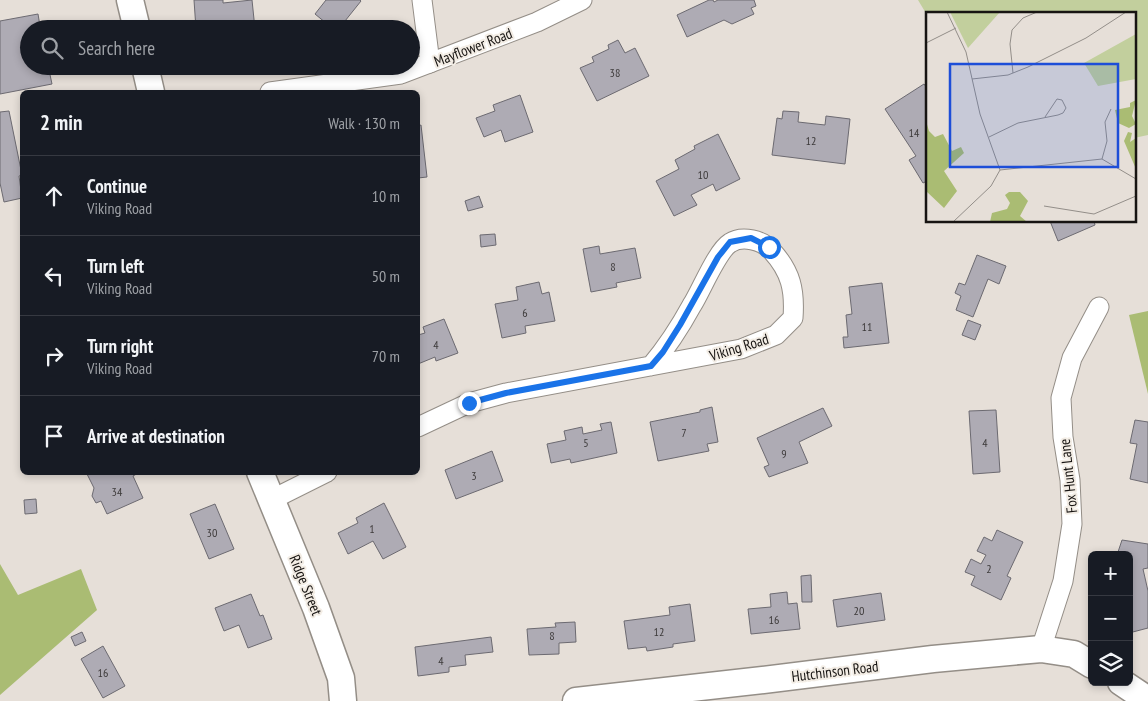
<!DOCTYPE html>
<html lang="en">
<head>
<meta charset="utf-8">
<style>
	body { margin:0; font-family:"PT Sans Narrow",sans-serif; background:#20242c; color:#f1f3f6 }
	.controls { position:absolute; right:15px; bottom:15px; display:grid; overflow:hidden; border-radius:8px; box-shadow:0 2px 8px #0003 }
	.controls button { width:45px; height:45px; display:grid; place-items:center; padding:0; border:0; border-bottom:1px solid #363941; background:#171b24; color:#f1f3f6; font:25px sans-serif }
	.stop { position:absolute; width:15px; height:15px; margin:-11px; border:4px solid #1a73e8; border-radius:50%; background:#fff }
	.stop.end { background:#1a73e8; border-color:#fff; box-shadow:0 1px 5px #0008 }
	.list { margin:0; padding:0; list-style:none }
	h2 { display:flex; justify-content:space-between; align-items:center; height:65px; margin:0; padding:0 20px; font-size:21px }
	h2 small { font-size:16px; font-weight:400; color:#9ea1a6 }
	.list li { display:grid; grid-template-columns:32px 1fr auto; gap:15px; align-items:center; box-sizing:border-box; height:80px; padding:0 20px; border-top:1px solid #363941 }
	.list b { display:block; font-size:19px; white-space:nowrap }
	.list p { margin:0; font-size:16px; white-space:nowrap; color:#9ea1a6 }
	.list em { font-size:16px; font-style:normal; color:#9ea1a6 }
	.icon { flex:none; width:28px; height:28px; fill:none; stroke:currentColor; stroke-width:2; stroke-linecap:round; stroke-linejoin:round }
	.map { position:relative; flex:none; width:1148px; height:701px; overflow:hidden }
	.search { position:absolute; background:#171b24; box-shadow:0 2px 8px #0003; left:20px; top:20px; width:400px; height:55px; display:flex; align-items:center; gap:12px; box-sizing:border-box; padding:0 18px; border-radius:28px; color:#9ea1a6; font-size:19px }
	.panel { position:absolute; background:#171b24; box-shadow:0 2px 8px #0003; left:20px; top:90px; width:400px; height:385px; border-radius:8px }
	.map>svg:first-child { display:block }
</style>
</head>
<body>
<div class="map">
<svg width="1148" height="701" viewBox="0 0 1148 701">
	<rect width="100%" height="100%" fill="#e6dfd8"/>
	<polygon fill="#c2cf9d" points="918,0 1148,0 1148,135 1134,138 1134,14 927,15"/>
	<g fill="#aabc73">
		<polygon points="1148,311 1148,394 1129,315"/>
		<polygon points="0,564 18,595 81,569 97,610 0,695"/>
	</g>
	<g fill="#aeabb4" stroke="#6c6a71">
		<polygon points="194,0 223,0 223,3 252,0 255,29 196,29"/>
		<polygon points="326,0 360,0 361,1 341,26 336,22 332,28 315,14"/>
		<polygon points="709,0 713,0 714,2 718,0 754,0 756,6 751,8 754,14 732,24 724,20 687,37 677,15"/>
		<polygon points="38,14 40,26 61,22 62,29 29,29 29,66 64,66 49,70 52,84 0,94 0,21"/>
		<polygon points="618,40 625,53 635,48 649,76 597,101 580,68 594,62 592,57 609,49 608,45"/>
		<polygon points="924,84 927,88 927,181 923,183 909,160 916,156 885,109"/>
		<polygon points="520,95 533,132 505,142 501,130 484,137 476,118 495,111 493,105"/>
		<polygon points="9,111 22,175 19,176 22,198 4,202 0,183 0,112"/>
		<polygon points="783,111 799,112 798,122 825,125 826,116 850,119 845,164 772,155 777,118 782,119"/>
		<polygon points="421,125 427,177 418,178 418,126"/>
		<polygon points="718,134 740,179 716,191 713,184 691,195 697,205 674,216 656,181 679,169 675,160 695,149 694,146"/>
		<polygon points="479,196 483,207 468,211 465,201"/>
		<polygon points="1050,221 1094,221 1095,225 1058,241"/>
		<polygon points="495,234 496,245 481,247 480,235"/>
		<polygon points="599,246 600,254 635,248 641,278 616,283 617,287 591,292 583,249"/>
		<polygon points="977,255 1006,266 999,284 988,279 973,317 956,310 961,296 955,293 959,283 965,285"/>
		<polygon points="539,282 542,294 549,292 555,321 525,326 526,333 502,338 495,304 518,300 516,287"/>
		<polygon points="882,283 889,343 844,348 843,337 848,337 846,315 852,314 849,287"/>
		<polygon points="444,319 458,353 436,361 435,357 418,364 418,335 425,333 423,327"/>
		<polygon points="968,320 981,325 975,340 962,335"/>
		<polygon points="712,407 718,442 707,444 709,451 658,461 650,422 700,412 700,410"/>
		<polygon points="823,408 832,426 799,442 808,463 769,477 764,467 769,465 757,438"/>
		<polygon points="996,410 1000,472 973,474 969,411"/>
		<polygon points="1135,420 1148,422 1148,483 1130,479 1137,444 1130,443"/>
		<polygon points="611,422 617,453 571,463 570,459 551,463 547,444 566,440 564,431 582,427 583,434 602,430 600,424"/>
		<polygon points="492,451 503,481 456,499 445,470"/>
		<polygon points="86,472 140,472 133,476 143,498 107,514 101,501 96,503 92,496 94,488"/>
		<polygon points="36,499 37,513 25,514 24,500"/>
		<polygon points="384,503 406,547 383,559 373,541 348,554 338,533 358,523 356,518"/>
		<polygon points="215,504 234,549 209,559 190,514"/>
		<polygon points="997,530 1023,542 1007,576 1011,578 1001,600 971,585 975,576 965,572 971,559 981,564 986,555 977,551 984,537 992,541"/>
		<polygon points="1122,540 1148,544 1148,568 1143,569 1148,591 1148,628 1129,633 1129,555 1117,555"/>
		<polygon points="811,575 812,602 802,602 801,576"/>
		<polygon points="787,592 788,604 797,603 800,629 751,634 748,609 771,607 770,594"/>
		<polygon points="881,593 885,620 837,627 833,600"/>
		<polygon points="251,594 260,616 263,615 272,639 248,648 239,625 224,631 215,608"/>
		<polygon points="690,604 695,641 673,644 673,647 647,651 646,647 628,649 624,621 670,615 669,607"/>
		<polygon points="575,622 576,642 559,643 559,654 529,655 527,629 556,627 555,623"/>
		<polygon points="82,632 86,641 75,646 71,637"/>
		<polygon points="491,637 493,652 465,655 466,665 449,667 449,672 418,676 415,647"/>
		<polygon points="103,646 125,686 103,698 81,659"/>
	</g>
	<g fill="none" stroke-linecap="round" stroke-linejoin="round">
		<g stroke="#948e87" stroke-width="21">
			<g id="street">
				<polyline points="422,0 430,63"/>
				<polyline points="270,92 401,74 537,22 582,0"/>
				<path d="M418 427 469 403 506 393 741 349 776 335 793 318C795 290 791 272 772 251 763 240 742 235 730 243 717 251 701 291 692 305 680 327 667 347 651 366"/>
				<polyline points="271,500 327,472"/>
				<polyline points="1041,649 1063,581 1072,524 1070,480 1063,437 1061,398 1072,358 1099,307"/>
			</g>
		</g>
		<g stroke="#948e87" stroke-width="29">
			<g id="secondary">
				<polyline points="130,0 137,29"/>
				<polyline points="145,66 151,92"/>
				<polyline points="260,472 316,608 341,678 343,701"/>
				<polyline points="1121,682 1148,700"/>
				<polyline points="576,701 763,680 933,659 1041,649 1074,654 1092,665"/>
			</g>
		</g>
		<use href="#street" stroke="#fff" stroke-width="19"/>
		<use href="#secondary" stroke="#fff" stroke-width="26"/>
	</g>
	<g fill="none" stroke-linecap="round" stroke-linejoin="round">
		<polyline stroke="#1a73e8" stroke-width="6" points="469,403 506,393 651,366 663,352 680,325 718,257 730,242 751,238 769,247"/>
	</g>
	<g text-anchor="middle" dominant-baseline="central" stroke-width="4" stroke-linejoin="round" paint-order="stroke">
		<g font-size="12" fill="#3d3a3a">
			<text x="615" y="72">38</text>
			<text x="914" y="132">14</text>
			<text x="811" y="140">12</text>
			<text x="703" y="174">10</text>
			<text x="613" y="266">8</text>
			<text x="525" y="312">6</text>
			<text x="867" y="326">11</text>
			<text x="436" y="344">4</text>
			<text x="684" y="432">7</text>
			<text x="586" y="442">5</text>
			<text x="985" y="442">4</text>
			<text x="784" y="453">9</text>
			<text x="474" y="475">3</text>
			<text x="117" y="491">34</text>
			<text x="372" y="528">1</text>
			<text x="212" y="532">30</text>
			<text x="989" y="568">2</text>
			<text x="859" y="610">20</text>
			<text x="774" y="619">16</text>
			<text x="659" y="631">12</text>
			<text x="552" y="635">8</text>
			<text x="441" y="660">4</text>
			<text x="103" y="672">16</text>
		</g>
		<g font-size="15" fill="#171412" stroke="#f3ede5">
			<text transform="translate(473 47) rotate(-21)">Mayflower Road</text>
			<text transform="translate(739 347) rotate(-17)">Viking Road</text>
			<text transform="translate(1068 476) rotate(-96)">Fox Hunt Lane</text>
			<text transform="translate(306 585) rotate(68)">Ridge Street</text>
			<text transform="translate(835 671) rotate(-7)">Hutchinson Road</text>
		</g>
	</g>
	<g transform="translate(926 12)">
		<rect width="210" height="210" fill="#e6dfd8"/>
		<path d="M24 0H74L42 36ZM210 22V67L172 74 158 51Z" fill="#c2cf9d"/>
		<path d="M210 88 206 104 210 112 203 116 192 111 189 98 204 95V91ZM0 109 3 119 9 125 17 122 26 139 35 135 38 141 18 159 31 179 18 196 0 179ZM202 120 206 121 204 130 210 126V157L198 129ZM83 180H94L102 189 94 204 101 210H64L66 201 81 197 84 191 79 183Z" fill="#aabc73"/>
		<path fill="none" stroke="#938e89" stroke-width="1" d="M21 0 40 40 54 102 74 158 65 174 27 210M0 31 30 16M87 61 84 32 86 18 97 6 111 0M46 67 82 63 102 55 160 26 200 0M63 125 92 111 132 103 137 101 140 96 136 88 131 87 119 105M176 147 181 129 179 110 185 97M74 158 176 147 210 167M118 194 168 202 210 184"/>
		<path fill="#1d4ed8" fill-opacity="0.15" stroke="#1d4ed8" stroke-width="2.5" d="M24 52H192V155H24Z"/>
		<rect width="210" height="210" fill="none" stroke="#171412" stroke-width="2.5"/>
	</g>
</svg>
<div class="controls">
<button>+</button>
<button>−</button>
<button><svg class="icon" aria-label="layers" viewBox="0 0 24 24"><path d="M12 4l9 5-9 5-9-5zM3 14l9 5 9-5"/></svg></button>
</div>
<div class="stop" style="left:769px;top:247px"></div>
<div class="stop end" style="left:469px;top:403px"></div>
<div class="search"><svg class="icon" aria-label="search" viewBox="0 0 24 24"><circle cx="10" cy="10" r="6"/><path d="M15 15l6 6"/></svg>Search here</div>
<section class="panel">
<h2>2 min<small>Walk · 130 m</small></h2>
<ul class="list">
<li><svg class="icon" aria-label="ahead" viewBox="0 0 24 24"><path d="M12 20V5M6 11l6-6 6 6"/></svg><div><b>Continue</b><p>Viking Road</p></div><em>10 m</em></li>
<li><svg class="icon" aria-label="left" viewBox="0 0 24 24"><path d="M17 20v-9H6M10 6l-5 5 5 5"/></svg><div><b>Turn left</b><p>Viking Road</p></div><em>50 m</em></li>
<li><svg class="icon" aria-label="right" viewBox="0 0 24 24"><path d="M7 20v-9h11M14 6l5 5-5 5"/></svg><div><b>Turn right</b><p>Viking Road</p></div><em>70 m</em></li>
<li><svg class="icon" aria-label="arrive" viewBox="0 0 24 24"><path d="M6 21V4h12l-3 4 3 4H6"/></svg><div><b>Arrive at destination</b></div></li>
</ul>
</section>
</div>
</body>
</html>
